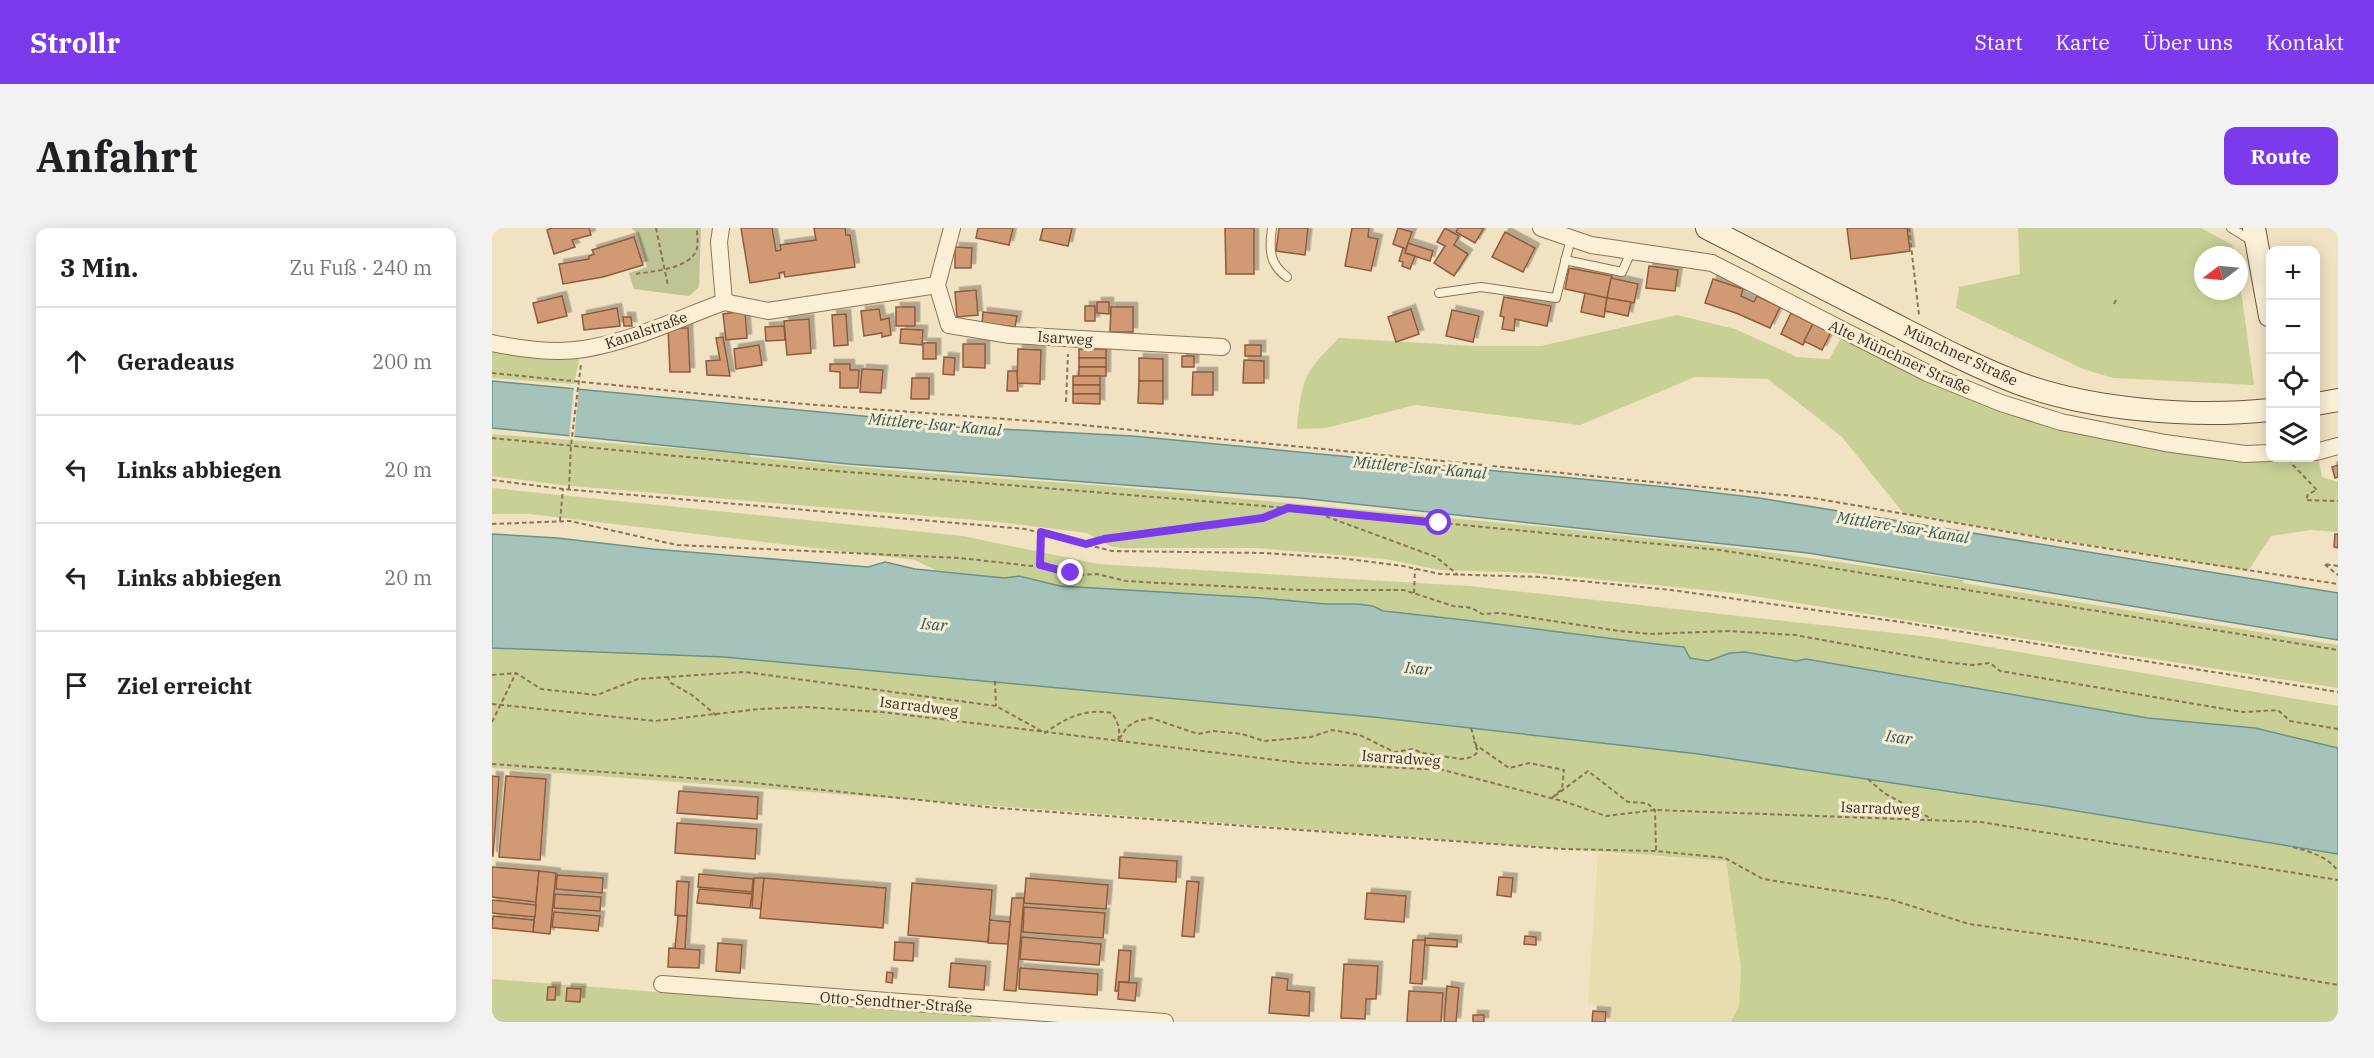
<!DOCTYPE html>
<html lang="de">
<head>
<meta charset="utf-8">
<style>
	body { margin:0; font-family:"IBM Plex Serif",serif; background:#f2f2f2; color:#202124 }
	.controls { position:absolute; right:18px; top:18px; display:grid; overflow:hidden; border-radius:12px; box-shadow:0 3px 15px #0003 }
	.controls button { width:54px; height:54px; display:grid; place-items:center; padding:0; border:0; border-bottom:2px solid #e0e0e0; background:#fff; color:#202124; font:30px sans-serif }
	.compass { position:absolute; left:1702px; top:18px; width:54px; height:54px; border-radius:50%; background:#fff; box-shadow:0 3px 15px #0003; rotate:254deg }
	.stop { position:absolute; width:18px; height:18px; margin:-14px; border:4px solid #7c3aed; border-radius:50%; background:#fff }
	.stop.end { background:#7c3aed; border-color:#fff; box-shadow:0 2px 6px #0008 }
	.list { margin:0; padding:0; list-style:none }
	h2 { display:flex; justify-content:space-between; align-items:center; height:78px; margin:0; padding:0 24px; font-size:26px }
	h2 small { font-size:20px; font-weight:400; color:#757577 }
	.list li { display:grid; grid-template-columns:39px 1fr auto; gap:18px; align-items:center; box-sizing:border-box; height:108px; padding:0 24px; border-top:2px solid #e0e0e0 }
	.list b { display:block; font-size:22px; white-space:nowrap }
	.list em { font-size:20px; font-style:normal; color:#757577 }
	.icon { flex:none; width:33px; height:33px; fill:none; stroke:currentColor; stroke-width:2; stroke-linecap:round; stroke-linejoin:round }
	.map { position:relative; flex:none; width:1846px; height:794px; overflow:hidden; border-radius:12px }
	header { display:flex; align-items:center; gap:36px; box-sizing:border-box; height:84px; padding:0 30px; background:#7c3aed; color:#fff }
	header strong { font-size:28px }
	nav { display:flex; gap:33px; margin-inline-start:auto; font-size:21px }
	.intro { display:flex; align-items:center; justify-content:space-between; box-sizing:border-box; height:144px; padding:0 36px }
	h1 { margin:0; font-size:42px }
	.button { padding:15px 27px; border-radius:12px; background:#7c3aed; color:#fff; font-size:21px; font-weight:700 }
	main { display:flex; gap:36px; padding:0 36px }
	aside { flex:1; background:#fff; border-radius:12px; box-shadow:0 3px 15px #0003 }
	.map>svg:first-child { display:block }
</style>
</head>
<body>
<header>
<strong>Strollr</strong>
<nav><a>Start</a><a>Karte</a><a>Über uns</a><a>Kontakt</a></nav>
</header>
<div class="intro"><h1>Anfahrt</h1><a class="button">Route</a></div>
<main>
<aside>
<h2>3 Min.<small>Zu Fuß · 240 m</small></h2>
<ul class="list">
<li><svg class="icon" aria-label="ahead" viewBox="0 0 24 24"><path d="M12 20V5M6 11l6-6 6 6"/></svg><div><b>Geradeaus</b></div><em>200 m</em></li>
<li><svg class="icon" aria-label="left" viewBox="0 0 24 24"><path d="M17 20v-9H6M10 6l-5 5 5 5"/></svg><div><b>Links abbiegen</b></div><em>20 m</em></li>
<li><svg class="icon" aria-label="left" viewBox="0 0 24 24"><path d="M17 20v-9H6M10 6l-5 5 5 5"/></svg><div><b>Links abbiegen</b></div><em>20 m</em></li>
<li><svg class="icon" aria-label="arrive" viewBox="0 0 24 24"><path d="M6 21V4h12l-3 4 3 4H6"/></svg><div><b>Ziel erreicht</b></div></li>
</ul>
</aside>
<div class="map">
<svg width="1846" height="794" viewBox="0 0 1846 794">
	<defs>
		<filter id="shadow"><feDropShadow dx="4.5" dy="-4.5" stdDeviation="0" flood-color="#0004"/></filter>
	</defs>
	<rect width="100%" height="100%" fill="#f1e2c2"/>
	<polygon fill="#e7ddaf" points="1106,625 1235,633 1249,740 1247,778 1239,794 1118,794 1119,778 1096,776"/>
	<g fill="#c9d095">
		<polygon points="1526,0 1709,0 1740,17 1743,27 1711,27 1711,63 1747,63 1747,48 1762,157 1621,150 1591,141 1464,80 1467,59 1528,46"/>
		<path d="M1185 87 1243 101 1305 129 1337 131 1350 109 1509 175 1778 230H1824L1825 224 1830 249 1846 254V304L1818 302 1779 308 1756 343 1412 286 1350 209 1276 151 1203 149 1088 197 923 177 834 200 805 201C810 150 811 146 847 110L981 118H1049Z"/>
		<polygon points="0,121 88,127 82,156 0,150"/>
		<polygon points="0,206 258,226 259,229 418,244 615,258 1054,299 1269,323 1472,352 1471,355 1846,417 1846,460 1242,365 1042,345 948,342 893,331 764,320 629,320 618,318 595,305 506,294 68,257 0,248"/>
		<path d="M0 260 471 308 606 336 977 358 1438 409 1846 478V520L1763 500 1656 490 1314 431 1304 433 1253 424 1238 425 1216 433 1198 430 1192 419C1091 408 992 393 891 383L881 378 865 376H833L770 370 568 358 527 348 512 350 443 342 423 332 38 286H0Z"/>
		<polygon points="0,420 232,429 881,489 1207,526 1561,579 1846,626 1846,794 1239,794 1247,778 1249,740 1234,633 0,540"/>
		<polygon points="0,751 498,790 500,794 0,794"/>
	</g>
	<polygon fill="#bfc495" points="139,0 209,0 207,59 197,68 142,61 137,45 155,39 145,5"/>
	<g fill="#a5c3ba" stroke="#6b9288" stroke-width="1.5">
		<polygon points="0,153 508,201 640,208 1174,259 1267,270 1846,365 1846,412 1316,325 808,270 356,236 0,200"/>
		<path d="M0 306 65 310 161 321 376 339 393 334 423 341 512 350 527 348 568 358 770 370 833 376H865L881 378 891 383C992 393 1091 408 1192 419L1198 430 1216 433 1238 425 1253 424 1304 433 1314 431 1656 490 1763 500 1846 520V626L1561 579 1207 526 881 489 232 429 0 420Z"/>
	</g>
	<polygon fill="#f1e2c2" points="82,158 87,158 82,212 77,211"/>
	<g fill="#d19a75" stroke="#8d5b3c" stroke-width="1.5" filter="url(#shadow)">
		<polygon points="60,0 97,0 99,7 80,12 83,19 62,26 55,2"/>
		<polygon points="249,0 280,0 284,23 289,22 288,17 324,12 322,0 353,0 354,7 358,7 363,39 293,49 292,44 287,45 288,50 258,55"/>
		<polygon points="486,0 521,0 517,17 484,10"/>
		<polygon points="551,0 580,0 576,18 548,12"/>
		<polygon points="733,0 762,0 762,46 734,46"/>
		<polygon points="787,0 816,0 813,27 784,23"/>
		<polygon points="860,0 877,0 876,9 886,11 879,43 853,38"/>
		<polygon points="906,0 920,4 914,21 901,16"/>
		<polygon points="953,0 967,8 962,17 976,26 962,48 942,35 953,18 945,14"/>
		<polygon points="966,0 992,0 983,15 964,4"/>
		<polygon points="1355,0 1415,0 1418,23 1359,31"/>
		<polygon points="1013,4 1043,20 1031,44 1000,29"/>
		<polygon points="142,9 151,37 111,49 71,56 67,36 97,31 97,28 102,26 100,22"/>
		<polygon points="916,15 941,23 938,33 913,25"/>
		<polygon points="463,19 480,20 479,40 463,40"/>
		<polygon points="911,20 914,21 913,25 923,28 918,41 910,38 911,34 907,33"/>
		<polygon points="1157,38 1186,42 1183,63 1154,60"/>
		<polygon points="1077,40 1120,48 1115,70 1073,61"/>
		<polygon points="1119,50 1146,56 1142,75 1115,70"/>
		<polygon points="1221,51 1251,61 1249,68 1262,74 1265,68 1288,79 1278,100 1244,85 1213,75"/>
		<polygon points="484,62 486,87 465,89 463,64"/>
		<polygon points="1093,65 1115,70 1112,89 1089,84"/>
		<polygon points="70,68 75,88 46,95 41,75"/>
		<polygon points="1012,69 1059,78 1055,98 1023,91 1022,103 1010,101 1012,89 1008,88"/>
		<polygon points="1115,70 1139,74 1136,88 1113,83"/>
		<polygon points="605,74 617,74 617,86 605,85"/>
		<rect x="593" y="78" width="10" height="15"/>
		<rect x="404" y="79" width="19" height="19"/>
		<polygon points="619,79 641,79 641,104 618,104"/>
		<polygon points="125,80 128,98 92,102 90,87"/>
		<polygon points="387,81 389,92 397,90 399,107 390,109 390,105 372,108 369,83"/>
		<polygon points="919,81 927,106 904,114 896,89"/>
		<polygon points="960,82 987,88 981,114 954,108"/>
		<polygon points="253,83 255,110 234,112 231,86"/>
		<polygon points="491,84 525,88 523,99 490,95"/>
		<polygon points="1299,85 1321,96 1311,117 1289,106"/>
		<polygon points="354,86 356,117 342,118 340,87"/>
		<polygon points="131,89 139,89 140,98 132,98"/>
		<polygon points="317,91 319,125 295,127 292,93"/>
		<polygon points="1321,96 1339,104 1330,122 1312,113"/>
		<polygon points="292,98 293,112 274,113 273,99"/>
		<polygon points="176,100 196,100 198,144 178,144"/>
		<polygon points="409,101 431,102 430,117 408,115"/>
		<polygon points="231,109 238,148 215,147 214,133 228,132 224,110"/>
		<rect x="431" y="115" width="13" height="16"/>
		<polygon points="471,116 493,116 493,140 471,139"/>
		<polygon points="267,117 270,137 244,141 242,121"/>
		<rect x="753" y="117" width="16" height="11"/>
		<polygon points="526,121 549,122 548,156 525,155"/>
		<rect x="587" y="121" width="27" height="9"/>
		<rect x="690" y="128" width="12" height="11"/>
		<polygon points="452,129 463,130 462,147 451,146"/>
		<rect x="587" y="130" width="27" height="9"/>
		<polygon points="647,130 671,131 671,153 647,153"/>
		<polygon points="752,132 772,133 772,155 751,155"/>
		<polygon points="338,136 358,136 358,142 367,142 366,160 348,160 348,144 338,143"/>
		<rect x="587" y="139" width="27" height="9"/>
		<polygon points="370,141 391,142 389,165 368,164"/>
		<polygon points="516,143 525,143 526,163 515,163"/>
		<polygon points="701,144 721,144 721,167 700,167"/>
		<rect x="581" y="148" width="27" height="9"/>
		<polygon points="420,150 437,150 437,171 419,171"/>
		<polygon points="647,153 671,153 671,176 646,175"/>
		<rect x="581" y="157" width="27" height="9"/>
		<polygon points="581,166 608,166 608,176 581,175"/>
		<polygon points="1846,237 1846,249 1843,250 1840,239"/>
		<polygon points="1843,306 1846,306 1846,320 1842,319"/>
		<polygon points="0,548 7,549 1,628 0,628"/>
		<polygon points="14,548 54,551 48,632 7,629"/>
		<polygon points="187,563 266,569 265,591 185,585"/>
		<polygon points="185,595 265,601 263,631 183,625"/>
		<polygon points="628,629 685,633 684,654 627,650"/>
		<polygon points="0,639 47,643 44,674 0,669"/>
		<polygon points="47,643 64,645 58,706 41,704"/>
		<polygon points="207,646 261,651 260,664 206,659"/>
		<polygon points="65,647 111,650 110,665 64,661"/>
		<polygon points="1007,649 1021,650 1019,669 1005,667"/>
		<polygon points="262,650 272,650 269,681 260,680"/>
		<polygon points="272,650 394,660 391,700 268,690"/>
		<polygon points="534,650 616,657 614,681 532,675"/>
		<polygon points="185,653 197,654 195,688 183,687"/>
		<polygon points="695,653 707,654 702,709 690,708"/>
		<polygon points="420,655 500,662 496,714 416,707"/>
		<polygon points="207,661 260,666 258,680 205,675"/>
		<polygon points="875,665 914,668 912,694 873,691"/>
		<polygon points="63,666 109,669 108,683 62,680"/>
		<polygon points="520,670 532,670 524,763 512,762"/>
		<polygon points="0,672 44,677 43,689 0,685"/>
		<polygon points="532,679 613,685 611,710 531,704"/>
		<polygon points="62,684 108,688 106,703 60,699"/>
		<polygon points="1,688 42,692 41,704 0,700"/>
		<polygon points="186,688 195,688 193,721 183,721"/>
		<polygon points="498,692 518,694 516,716 496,715"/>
		<polygon points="1033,708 1044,709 1044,717 1032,716"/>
		<polygon points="530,709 609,716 607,737 528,731"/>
		<polygon points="933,710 965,712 965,719 933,717"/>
		<polygon points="921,712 933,712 930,756 918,755"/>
		<polygon points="403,714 422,715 421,733 402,732"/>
		<polygon points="226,715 250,717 248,745 224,743"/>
		<polygon points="177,720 208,722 207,740 176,739"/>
		<polygon points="627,722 639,723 637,754 627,754 626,763 623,763"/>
		<polygon points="459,735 494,738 492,762 457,759"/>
		<polygon points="852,736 886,738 884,771 874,771 873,791 849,790"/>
		<polygon points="528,740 606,746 605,767 527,761"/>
		<polygon points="395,744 401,745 400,755 394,754"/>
		<polygon points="780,749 796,751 795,762 818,764 817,788 777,785"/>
		<polygon points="627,754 645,755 643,773 626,771"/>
		<polygon points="955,758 967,760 964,794 952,794"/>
		<polygon points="56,759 64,759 63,772 55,772"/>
		<polygon points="75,760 89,761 88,774 74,773"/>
		<polygon points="917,763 951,765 949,794 915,794"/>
		<polygon points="1101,783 1114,784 1113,794 1100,794"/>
		<rect x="981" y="787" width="11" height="7"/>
	</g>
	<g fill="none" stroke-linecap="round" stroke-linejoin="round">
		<g stroke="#8c7358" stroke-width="10">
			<g id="lane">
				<path d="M780 0C777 21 777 36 795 49"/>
				<polyline points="1739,0 1762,14"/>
				<polyline points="1073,32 1130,44 1139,24"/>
				<polyline points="947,65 989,59 1064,70 1079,10"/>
			</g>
		</g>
		<g stroke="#8c7358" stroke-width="18">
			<g id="street">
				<polyline points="1049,0 1099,17 1220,35 1435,145 1509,175 1569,194 1673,215 1753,226 1778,225"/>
				<polyline points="445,57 457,97 518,107 730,119"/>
				<polyline points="232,74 276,83 445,57 460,0"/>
				<path d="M0 115C29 121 62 126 92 121 140 113 186 91 232 74L227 14 229 0"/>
				<polyline points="1824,224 1846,218"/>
				<polyline points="170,756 673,794"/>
			</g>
		</g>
		<g stroke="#6e543b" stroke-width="24">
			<g id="secondary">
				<path d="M1215 0C1274 30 1332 60 1390 90 1435 113 1479 137 1526 155 1599 182 1701 190 1778 182"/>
				<polyline points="1762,0 1778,88"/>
				<polyline points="1824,176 1846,172"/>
			</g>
		</g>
		<g stroke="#8c7358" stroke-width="2" stroke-dasharray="4.5 3" stroke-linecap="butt">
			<polyline points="164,0 176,58"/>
			<polyline points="1417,0 1427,87"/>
			<path d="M144 46C161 43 200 41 205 20 206 14 205 6 205 0"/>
			<polyline points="1622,76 1624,72"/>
			<polyline points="0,145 312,176 580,196 1321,270 1580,315 1846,356"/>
			<polyline points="574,174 576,126"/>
			<polyline points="0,210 308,240 796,280 1228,322 1846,422"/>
			<polyline points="1798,230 1799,235 1825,262 1816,266 1814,272 1846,273"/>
			<polyline points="0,252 71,261 533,301 620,323 771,325 848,330 911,338 948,346 1049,349 1179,362 1409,394 1846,464"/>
			<polyline points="77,261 79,217 89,136"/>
			<polyline points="829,283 833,288 944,329 966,347"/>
			<polyline points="68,293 71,261"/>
			<polyline points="0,296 78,293 185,317 468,330 539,338 548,337 587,347 605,346 634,353 667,355 808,362 912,362 961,378 980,380 990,386 1008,385 1127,403 1158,406 1237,403 1303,407 1452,434 1481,437 1498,435 1508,443 1751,484 1786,482 1798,493 1846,501"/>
			<polyline points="594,316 612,311 771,290 795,280"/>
			<polyline points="548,337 549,304"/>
			<polyline points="1846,338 1832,336 1846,347"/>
			<polyline points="922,365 923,341"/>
			<path d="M0 447 24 445 49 461 105 467 146 451 253 444 504 478 553 505C573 490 594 480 620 485 626 495 629 501 626 513L635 499 645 493 659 490 706 506 721 503 750 506 772 513 819 509 840 502 868 507 902 524 921 521 930 525 969 531 980 529 986 524 982 513"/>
			<polyline points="176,448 177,454 200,467 225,488"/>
			<polyline points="503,453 504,478"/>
			<polyline points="0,476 163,493 267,481 315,479 390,484 809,535 951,542 1074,574 1114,588 1163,582 1489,594 1846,652"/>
			<polyline points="0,494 24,445"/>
			<polyline points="979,500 984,517 1017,540 1037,535 1072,542 1070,561 1060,570 1096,543 1136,574 1155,575 1163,582 1164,623"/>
			<polyline points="0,536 253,554 505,580 1071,621 1164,623 1233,630 1271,651 1397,671 1477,696 1584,711 1846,757"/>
			<polyline points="1376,551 1392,565 1440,591"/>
			<path d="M1801 619C1818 624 1835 628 1846 643"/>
		</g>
		<use href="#lane" stroke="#fbefd6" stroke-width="8"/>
		<use href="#street" stroke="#fbefd6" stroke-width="16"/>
		<use href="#secondary" stroke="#fbefd6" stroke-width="22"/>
	</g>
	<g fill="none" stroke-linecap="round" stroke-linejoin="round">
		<polyline stroke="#7c3aed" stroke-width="8" points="579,345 548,337 549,304 594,316 612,311 771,290 796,280 947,295"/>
	</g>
	<g text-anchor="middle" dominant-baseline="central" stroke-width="6" stroke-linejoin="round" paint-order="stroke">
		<g font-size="15" fill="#3b2b1d" stroke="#f8ecd2">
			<text transform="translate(154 102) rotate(-19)">Kanalstraße</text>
			<text transform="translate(573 110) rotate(4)">Isarweg</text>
			<text transform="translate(1469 127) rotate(25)">Münchner Straße</text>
			<text transform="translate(1408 129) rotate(25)">Alte Münchner Straße</text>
			<text transform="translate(427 478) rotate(7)">Isarradweg</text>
			<text transform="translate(909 530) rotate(4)">Isarradweg</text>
			<text transform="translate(1388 580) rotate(2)">Isarradweg</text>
			<text transform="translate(404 774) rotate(4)">Otto-Sendtner-Straße</text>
		</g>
		<g font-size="16" font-style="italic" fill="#2b5b58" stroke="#f8ecd2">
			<text transform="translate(443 196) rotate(5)">Mittlere-Isar-Kanal</text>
			<text transform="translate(928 239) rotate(5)">Mittlere-Isar-Kanal</text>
			<text transform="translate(1411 299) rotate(9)">Mittlere-Isar-Kanal</text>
			<text transform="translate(442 396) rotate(5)">Isar</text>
			<text transform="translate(926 440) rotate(5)">Isar</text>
			<text transform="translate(1407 509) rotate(8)">Isar</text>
		</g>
	</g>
</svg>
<div class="controls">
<button>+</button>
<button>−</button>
<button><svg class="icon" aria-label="locate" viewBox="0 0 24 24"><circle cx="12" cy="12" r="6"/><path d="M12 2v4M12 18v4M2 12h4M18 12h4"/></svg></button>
<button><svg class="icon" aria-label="layers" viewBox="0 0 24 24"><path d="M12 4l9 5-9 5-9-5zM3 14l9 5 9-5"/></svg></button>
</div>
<svg class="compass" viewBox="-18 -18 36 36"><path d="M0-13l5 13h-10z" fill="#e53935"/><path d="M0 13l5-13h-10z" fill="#757577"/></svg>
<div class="stop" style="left:947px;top:295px"></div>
<div class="stop end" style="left:579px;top:345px"></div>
</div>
</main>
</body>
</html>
